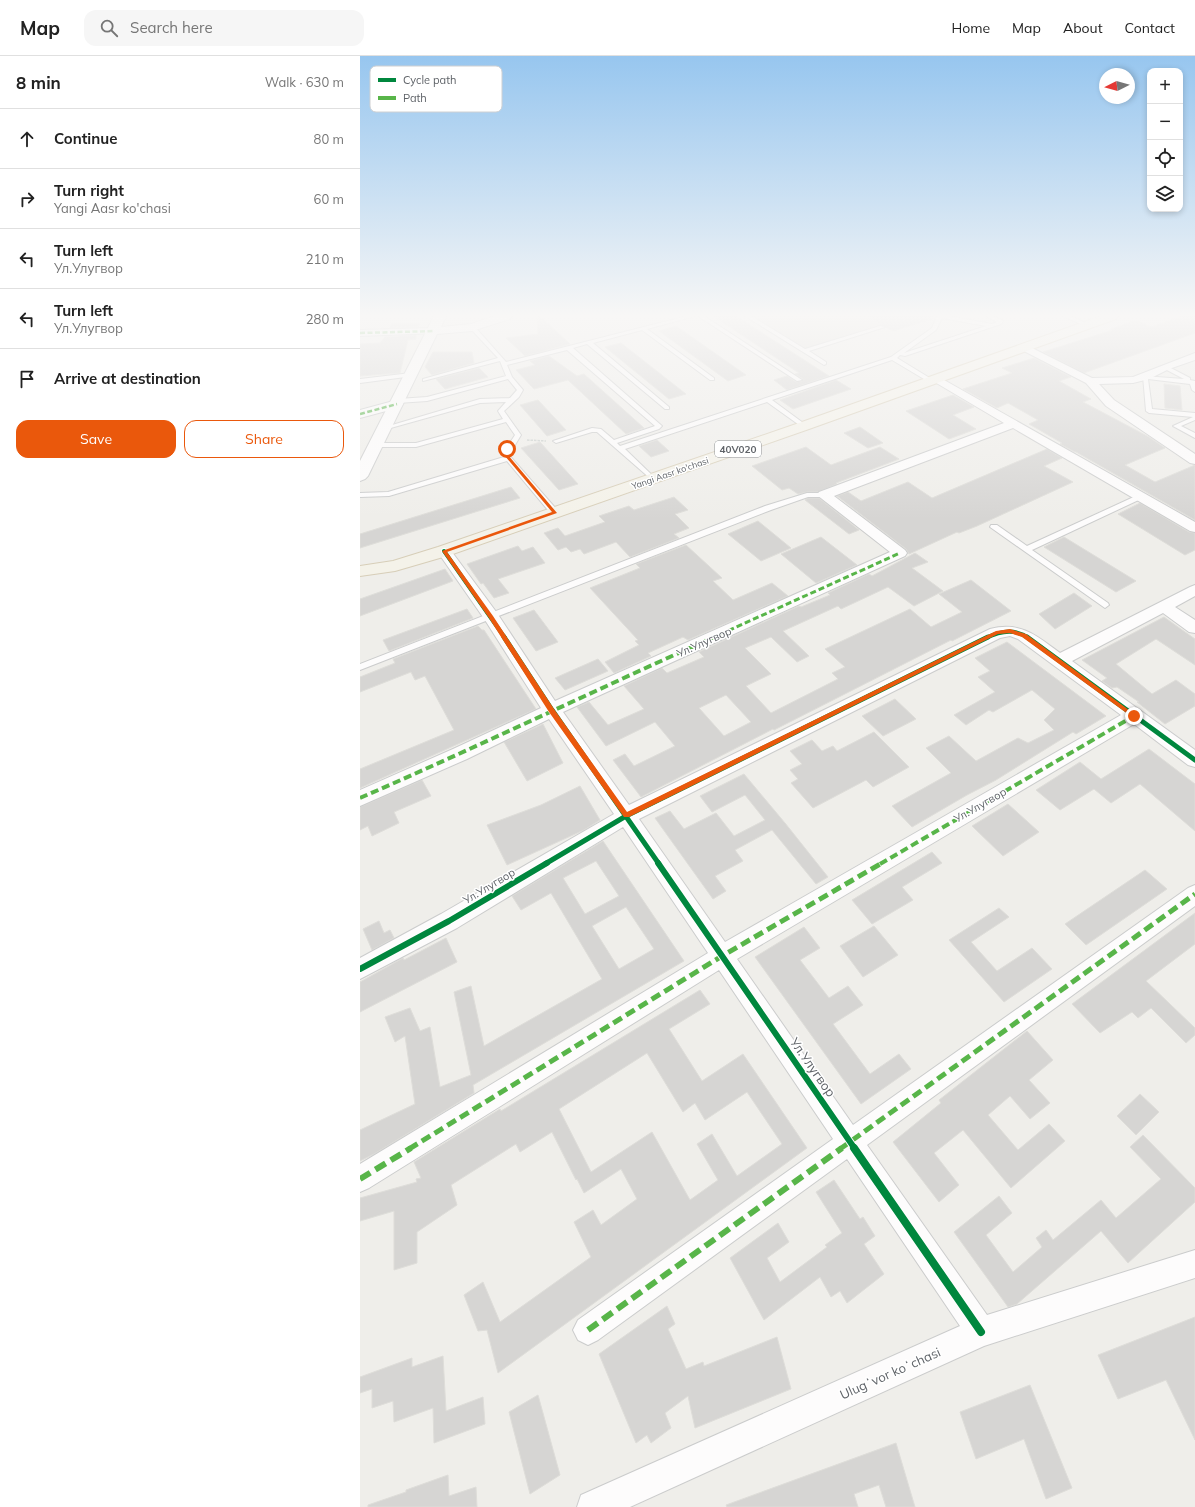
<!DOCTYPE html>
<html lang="en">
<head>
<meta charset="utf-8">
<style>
	body { margin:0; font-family:Mulish,sans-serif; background:#f6f6f6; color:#222 }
	.controls { position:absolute; right:12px; top:12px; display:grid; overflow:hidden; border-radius:8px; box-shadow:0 2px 6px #0003 }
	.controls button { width:36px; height:36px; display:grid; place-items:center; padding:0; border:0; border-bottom:1px solid #e0e0e0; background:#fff; color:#222; font:20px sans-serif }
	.compass { position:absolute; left:739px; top:12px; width:36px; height:36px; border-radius:50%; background:#fff; box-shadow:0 2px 6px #0003; rotate:264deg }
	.stop { position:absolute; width:12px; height:12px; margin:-9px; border:3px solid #ea580c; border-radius:50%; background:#fff }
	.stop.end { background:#ea580c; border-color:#fff; box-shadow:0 1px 4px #0008 }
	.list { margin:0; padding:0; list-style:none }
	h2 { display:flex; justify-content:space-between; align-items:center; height:52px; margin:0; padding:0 16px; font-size:17px }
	h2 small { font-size:13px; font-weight:400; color:#767676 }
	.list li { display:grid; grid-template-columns:26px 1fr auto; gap:12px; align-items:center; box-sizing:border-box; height:60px; padding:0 16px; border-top:1px solid #e0e0e0 }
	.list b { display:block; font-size:15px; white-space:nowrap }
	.list p { margin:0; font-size:13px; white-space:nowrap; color:#767676 }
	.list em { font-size:13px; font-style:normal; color:#767676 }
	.actions { display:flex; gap:8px; padding:12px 16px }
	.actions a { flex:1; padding:9px 0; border:1px solid #ea580c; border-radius:12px; text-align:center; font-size:14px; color:#ea580c }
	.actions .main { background:#ea580c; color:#fff }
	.icon { flex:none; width:22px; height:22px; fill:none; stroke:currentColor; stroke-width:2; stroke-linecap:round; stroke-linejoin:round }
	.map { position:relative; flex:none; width:835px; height:1451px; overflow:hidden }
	header { display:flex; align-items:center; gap:24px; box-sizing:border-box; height:56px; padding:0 20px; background:#fff; border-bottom:1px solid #e0e0e0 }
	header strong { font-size:19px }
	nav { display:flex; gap:22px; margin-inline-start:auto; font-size:14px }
	.search { width:280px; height:36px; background:#f6f6f6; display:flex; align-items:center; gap:10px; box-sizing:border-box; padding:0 14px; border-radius:12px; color:#767676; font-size:15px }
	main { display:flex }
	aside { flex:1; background:#fff }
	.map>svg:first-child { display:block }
</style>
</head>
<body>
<header>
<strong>Map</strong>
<div class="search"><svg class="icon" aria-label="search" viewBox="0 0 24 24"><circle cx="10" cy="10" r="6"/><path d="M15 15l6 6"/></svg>Search here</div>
<nav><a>Home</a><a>Map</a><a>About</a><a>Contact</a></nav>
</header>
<main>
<aside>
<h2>8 min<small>Walk · 630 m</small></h2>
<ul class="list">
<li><svg class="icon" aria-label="ahead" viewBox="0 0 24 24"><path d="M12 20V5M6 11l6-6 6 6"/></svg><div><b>Continue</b></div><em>80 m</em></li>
<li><svg class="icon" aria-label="right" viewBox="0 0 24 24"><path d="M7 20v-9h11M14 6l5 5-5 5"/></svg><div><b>Turn right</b><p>Yangi Aasr ko'chasi</p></div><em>60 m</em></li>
<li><svg class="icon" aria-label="left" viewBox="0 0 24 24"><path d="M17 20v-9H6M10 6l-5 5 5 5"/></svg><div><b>Turn left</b><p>Ул.Улугвор</p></div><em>210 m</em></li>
<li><svg class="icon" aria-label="left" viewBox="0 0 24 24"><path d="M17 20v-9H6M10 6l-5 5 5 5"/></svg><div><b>Turn left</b><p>Ул.Улугвор</p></div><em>280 m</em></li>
<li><svg class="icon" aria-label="arrive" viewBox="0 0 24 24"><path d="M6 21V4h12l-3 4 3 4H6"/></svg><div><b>Arrive at destination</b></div></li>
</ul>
<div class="actions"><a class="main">Save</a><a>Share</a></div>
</aside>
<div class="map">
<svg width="835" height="1451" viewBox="0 0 835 1451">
	<rect width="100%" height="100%" fill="#efeeea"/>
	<polygon fill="#e2e0da" points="389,260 554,260 443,293"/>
	<g fill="#d6d5d3" stroke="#deddd9" fill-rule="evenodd">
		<polygon points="177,260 180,260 210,288 165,300 146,282 178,278"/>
		<polygon points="353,260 376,260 469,320 427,334 414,324 427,320 436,326 442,325 443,323 435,318 439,317"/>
		<polygon points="506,260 572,260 572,263 533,275"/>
		<polygon points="822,260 835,260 835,277 724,317 683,296 753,274 751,273 776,264 791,271"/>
		<polygon points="32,267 60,267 58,271 30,272"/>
		<polygon points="316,270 386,319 368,325 299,275"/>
		<polygon points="56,279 56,283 48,284 40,317 0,320 0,288 20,287 25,281"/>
		<polygon points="261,287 326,338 309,343 245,291"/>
		<polygon points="73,296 112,296 114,307 72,319 65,311"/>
		<polygon points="189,300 217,320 224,318 284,372 266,378 208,324 174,333 156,314 175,309 170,305"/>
		<polygon points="674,302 711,321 699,325 731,343 723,346 789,381 805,392 765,409 795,426 835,409 835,464 716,396 715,396 700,388 702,387 669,368 678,364 648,347 637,352 603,333 652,317 642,312"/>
		<polygon points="119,312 128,321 85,333 76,323"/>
		<polygon points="476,324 491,333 433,353 420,344"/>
		<polygon points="804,328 820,330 822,354 805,352"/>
		<polygon points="593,339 614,351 593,359 616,373 589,383 546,355"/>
		<polygon points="178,344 206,374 187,380 160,349"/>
		<polygon points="500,371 523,387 508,392 484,377"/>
		<polygon points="297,384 309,395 291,401 279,390"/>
		<polygon points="180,386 218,428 199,434 161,392"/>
		<polygon points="446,391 471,409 520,391 539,403 476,427 477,428 458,436 447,436 438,438 429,432 422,434 392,410"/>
		<polygon points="687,393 702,402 684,410 713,426 617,470 599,477 597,476 549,498 546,493 477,440 488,436 501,445 548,426 572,442"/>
		<polygon points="151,431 160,442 0,492 0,478"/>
		<polygon points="314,441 328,454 315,458 329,472 314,478 319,482 270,501 256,486 224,498 220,493 211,496 206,491 198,494 184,477 198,472 205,480 245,466 239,460 269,450 274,454"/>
		<polygon points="448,442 459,442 499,474 489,478 445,444"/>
		<polygon points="780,447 829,476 835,477 835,494 825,499 758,458"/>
		<polygon points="398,465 431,492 401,505 368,478"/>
		<polygon points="461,481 497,509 456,527 421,498"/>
		<polygon points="704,481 776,525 756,536 684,491"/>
		<polygon points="326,489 362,522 353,525 373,544 412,527 428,540 328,584 323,581 288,597 291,600 254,617 245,606 279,589 275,585 278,584 230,532 280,512 276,508"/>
		<polygon points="158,490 162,495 173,491 185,507 138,523 149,537 134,542 123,527 121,528 107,508"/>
		<path d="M555 497 568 506 552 512 583 535 554 550 528 531 481 553 478 550 423 575 449 600 437 606 411 581 385 592 411 618 386 630 411 657 478 623 472 617 485 611 465 593 550 553 571 571 602 556 579 538 611 524 651 555 592 585 591 584 414 674 413 673 281 741 253 704 265 698 274 710 315 690 295 666 246 690 217 651 229 646 248 669 284 653 264 630 302 612 307 617 344 601 339 596 439 550 441 551 470 539 468 537 509 518 512 520ZM366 639 391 666 364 680 339 652Z"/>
		<polygon points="85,513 93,525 0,560 0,543"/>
		<polygon points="714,537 732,550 695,573 679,558"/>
		<polygon points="107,553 113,562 29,595 23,584"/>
		<polygon points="174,554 198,586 176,595 153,562"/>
		<polygon points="804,561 835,583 835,609 796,583 756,608 792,638 816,624 835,638 835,650 805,668 777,646 779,646 757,631 752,632 742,625 747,622 722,604"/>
		<polygon points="118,570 122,574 124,574 176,653 0,732 0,713 94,674 65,620 55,624 51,616 0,636 0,621 35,607 33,603"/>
		<polygon points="647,586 746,660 716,678 713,676 636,724 607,739 552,771 532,750 591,717 566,692 589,680 616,705 658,682 668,687 694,674 684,664 695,653 672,634 633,656 629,654 606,669 594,659 635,636 618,621 630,615 615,602"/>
		<polygon points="238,603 248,615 205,634 195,622"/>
		<polygon points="535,643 556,663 523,680 502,660"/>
		<polygon points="183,668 203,707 167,725 144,686"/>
		<polygon points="514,676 549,711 513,731 506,724 453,752 431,727 438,723 430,714 442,708 430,695 452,684 462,695 473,690 477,695"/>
		<polygon points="789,693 835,728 835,775 780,728 751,747 734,733 700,754 676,734 720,706 741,723"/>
		<polygon points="384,718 425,767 468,821 456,828 412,774 375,794 383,805 355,820 366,835 353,843 295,762 310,755 324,773 356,757 374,780 405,764 385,739 352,756 340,740"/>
		<polygon points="62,724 71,740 34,756 39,767 12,780 8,770 0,774 0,751"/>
		<polygon points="220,730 240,764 224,774 147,809 127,769 181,749"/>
		<polygon points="648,748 679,776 643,800 612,770"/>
		<path d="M243 785 324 905 113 1029 114 1037 14 1098 0 1105V1074L55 1048 45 980 35 986 25 961 50 952 60 975 70 971 80 1031 111 1019 94 936 111 930 124 990 242 923 191 837 161 854 152 840ZM236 805 259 840 225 858 203 822ZM266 851 294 893 259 913 232 870Z"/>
		<polygon points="572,796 582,807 542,831 553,844 512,868 492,844"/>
		<polygon points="785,814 807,833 726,889 705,868"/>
		<polygon points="639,852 649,861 611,886 637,915 672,892 692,913 644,946 589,884"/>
		<polygon points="835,857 835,888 786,925 835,972 835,979 826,987 791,952 778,962 772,956 740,977 712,948"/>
		<polygon points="19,865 24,877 30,874 34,882 12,894 3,873"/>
		<polygon points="514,870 538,899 503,921 480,890"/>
		<polygon points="444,871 460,892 440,904 469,942 488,930 503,949 473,968 510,1018 539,998 551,1013 501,1048 395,901"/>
		<polygon points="86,882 97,906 0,956 0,926 43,902 44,904"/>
		<path d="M340 934 350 948 309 973 342 1025 383 998 447 1092 138 1317 127 1274 118 1275 104 1239 123 1226 140 1266 231 1201 214 1166 233 1154 241 1169 277 1143 261 1113 224 1137 217 1123 216 1124 192 1076 160 1096 156 1088 91 1129 97 1149 57 1176V1207L34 1214V1155L0 1165V1142L57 1126 56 1123 61 1122 54 1106 140 1053 141 1055ZM287 997 323 1056 335 1047 345 1064 387 1036 422 1088 377 1120 352 1078 337 1088 358 1124 330 1144 292 1076 231 1116 199 1053Z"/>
		<polygon points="667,975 693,1004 669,1024 690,1047 670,1063 650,1040 628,1059 658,1094 689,1068 705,1085 651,1132 603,1074 574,1097 599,1129 579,1146 533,1086 581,1047 579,1044"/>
		<polygon points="780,1038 799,1056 776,1079 757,1060"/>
		<polygon points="783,1079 835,1132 835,1146 768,1207 741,1175 657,1248 648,1251 594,1176 639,1140 652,1157 626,1179 653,1216 682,1191 676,1182 686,1174 693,1184 741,1144 756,1162 801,1123 770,1091"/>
		<polygon points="474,1124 500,1163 503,1161 515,1180 504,1188 524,1218 487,1247 480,1235 471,1241 460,1221 404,1264 370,1202 418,1167 429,1186 407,1202 420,1226 467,1191 465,1189 482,1177 456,1136"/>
		<polygon points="307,1250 315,1268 308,1273 326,1313 343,1306 344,1310 417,1281 431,1333 335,1372 328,1340 305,1357 311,1372 291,1387 287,1379 276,1387 239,1298"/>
		<polygon points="835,1261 835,1384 806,1324 758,1343 738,1299"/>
		<polygon points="83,1300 86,1355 123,1341 125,1368 74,1387 73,1352 34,1366 33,1345 12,1352 12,1333 0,1337 0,1321 52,1302 52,1311"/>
		<polygon points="670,1329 712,1432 686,1443 664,1383 616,1403 600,1356"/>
		<polygon points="178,1339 200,1419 170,1438 149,1356"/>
		<polygon points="536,1387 555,1451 526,1451 519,1429 494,1438 498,1451 367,1451 366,1449"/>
		<polygon points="88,1419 89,1440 116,1431 117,1451 8,1451 8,1449 46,1436 46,1434"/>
	</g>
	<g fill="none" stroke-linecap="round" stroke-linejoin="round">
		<g stroke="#cbcccc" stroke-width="2">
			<g id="service">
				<path d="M327 260H335L287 273 354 322V324H350L282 274 233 287 309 351V353H305L227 288 213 292 302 370 299 373 257 387 260 390 531 301 572 272 577 260H588L632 268 637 266 626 260H633L643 265 641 268 545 300 540 299 537 302 573 324V326H569L532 304 412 344 446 369V371H442L407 346 265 393 294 421V423L292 424 237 376H232L196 387 193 385 232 372 241 373 254 384 295 370 207 294 147 309 152 321 163 334 159 341 144 355 161 379 149 399 198 455V459H192L147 405 29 440 0 441V437L28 436 144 401 143 399 144 396 155 379 146 366 56 391H16L13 389 16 387H56L143 363 138 355 146 346 120 347 27 373 22 372 120 343 150 342 157 334 148 323 67 345 38 347 35 345 38 343 67 341 146 320 140 305 63 325V323L138 302 110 272V270H114L146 306ZM582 262 626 270 544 297 576 274Z"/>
				<polygon points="338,260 344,260 442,324 437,325"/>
				<polygon points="385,260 391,260 445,293 520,270 525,271 449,295 466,306 466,308 464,309"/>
				<polygon points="703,260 710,260 730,269 725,270"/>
				<polygon points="805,309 830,322 830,324 835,325 835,336 832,334 830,328 788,323 792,353 835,357 835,364 821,370 835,377 835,382 813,370 833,361 789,357 786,355 783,320 824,323 803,312 803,310"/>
				<polygon points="51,317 54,319 53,320 0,327 0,323"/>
				<polygon points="447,437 464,437 468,439 464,441 448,441 411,454 0,614 0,608 405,450"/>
				<polygon points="778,439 784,439 785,441 672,494 748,547 749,549 745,552 630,471 631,469 637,469 667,490"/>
			</g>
		</g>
		<g stroke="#cbcccc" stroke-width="2">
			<g id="minor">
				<polygon points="74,272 79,275 78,277 0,280 0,274"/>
				<polygon points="664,288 732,322 773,321 835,297 835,304 809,313 789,323 773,327 739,328 754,344 835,398 835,408 830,407 746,350 726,327 660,293 659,291"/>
				<path d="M577 320 835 466V476L830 475 653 372 474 440 545 494 547 497 545 500 203 656 269 749 630 573C661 565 677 580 700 597L830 531 835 529V540L815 551 835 564V577L829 576 803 557 712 605 835 694V711L828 709 774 668 377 903 493 1069 828 832 835 829V850L507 1089 627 1259 835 1194V1222L624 1290 270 1451H217L221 1439 600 1270 487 1103 238 1284 228 1289 218 1284 213 1274 218 1264 473 1083 359 914 9 1132 0 1136V1108L348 897 263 771 97 872 0 923V902L81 858 254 758 189 663 107 703 0 750V734L93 693 181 652 125 564 77 495 79 492 84 491 89 492 137 557 195 645 530 496 457 439 459 436 644 367 573 325 571 323 573 321ZM650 580 658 583 761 659 365 886 279 763 640 582Z"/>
				<polygon points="37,344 41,345 43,348 41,351 0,362 0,354"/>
			</g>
		</g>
		<g stroke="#cbcccc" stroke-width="2">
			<polygon id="tertiary" points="74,260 86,260 81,271 111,268 135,260 152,260 150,263 112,275 77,278 8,420 5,423 0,425 0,405"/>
		</g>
		<g stroke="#d7ceb8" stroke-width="2">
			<polygon id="primary" points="741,260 758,260 756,263 449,373 90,499 35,515 0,520 0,510 33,505 78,491 439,367"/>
		</g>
		<polyline stroke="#cacfcc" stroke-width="1.5" stroke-dasharray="2.5 1" stroke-linecap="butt" points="167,384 186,385"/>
		<use href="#service" fill="#fdfcfc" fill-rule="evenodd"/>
		<use href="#minor" fill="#fdfcfc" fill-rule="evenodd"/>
		<use href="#tertiary" fill="#fdfcfc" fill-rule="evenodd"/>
		<use href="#primary" fill="#f4f2e9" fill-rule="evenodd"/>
		<g stroke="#58b549" stroke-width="2.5" stroke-dasharray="5 2.5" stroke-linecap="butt">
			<polyline points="0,277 74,275"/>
			<polyline points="0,358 37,348"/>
		</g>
		<polyline stroke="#58b549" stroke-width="3" stroke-dasharray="6 3" stroke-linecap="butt" points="352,582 540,497"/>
		<g stroke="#58b549" stroke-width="4" stroke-dasharray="8 4" stroke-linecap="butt">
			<path d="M0 742C119 690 236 634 354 581"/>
			<polyline points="520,808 774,660"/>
		</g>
		<g stroke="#58b549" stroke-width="5" stroke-dasharray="10 5" stroke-linecap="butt">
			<polyline points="49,1093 362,900 522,807"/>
			<polyline points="480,1093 835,838"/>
		</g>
		<g stroke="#58b549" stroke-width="6" stroke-dasharray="12 6" stroke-linecap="butt">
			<polyline points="0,1123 51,1092"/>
			<polyline points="228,1274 482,1092"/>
		</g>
		<g stroke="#fff" stroke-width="6">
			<g id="cycleway-far3">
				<polyline points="84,495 145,582"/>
				<path d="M626 582C640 575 655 572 668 582"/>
			</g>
		</g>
		<g stroke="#fff" stroke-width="8">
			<g id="cycleway-far2">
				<polyline points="144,581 192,654 299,808"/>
				<polyline points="667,581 835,704"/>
				<polyline points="185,808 266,760 628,581"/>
			</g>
		</g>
		<g stroke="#fff" stroke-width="8">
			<g id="cycleway-far1">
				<polyline points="298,807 495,1093"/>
				<polyline points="0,913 89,865 187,807"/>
			</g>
		</g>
		<g stroke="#fff" stroke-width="10">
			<polyline id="cycleway" points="494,1092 621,1276"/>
		</g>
		<use href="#cycleway-far3" stroke="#00873e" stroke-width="4"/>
		<use href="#cycleway-far2" stroke="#00873e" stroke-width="5"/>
		<use href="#cycleway-far1" stroke="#00873e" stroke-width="6"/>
		<use href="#cycleway" stroke="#00873e" stroke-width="8"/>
	</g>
	<linearGradient id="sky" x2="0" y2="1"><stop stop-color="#97c6ef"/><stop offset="0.56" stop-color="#f8f7f6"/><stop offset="1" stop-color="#f8f7f6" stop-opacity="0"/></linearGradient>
	<rect width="835" height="463" fill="url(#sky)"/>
	<polygon fill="#ea580c" points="146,392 149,392 148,399 197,457 87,496 133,560 194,653 267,756 636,575 650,573 666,578 777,660 776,661 772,661 662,581 650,577 638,578 269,761 264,761 189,656 129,562 82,495 192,456 145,400"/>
	<g text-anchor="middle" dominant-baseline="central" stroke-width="3" stroke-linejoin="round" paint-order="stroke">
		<g font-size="9" fill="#5f6368" stroke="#fff">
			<text transform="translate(310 417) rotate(-19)">Yangi Aasr ko'chasi</text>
		</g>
		<rect fill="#fff" stroke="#8f9295" stroke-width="1" x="355" y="385" width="46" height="16" rx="3"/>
		<g font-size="10" font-weight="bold" fill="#5f6368">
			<text x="378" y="393">40V020</text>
		</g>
		<g font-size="11" fill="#5f6368" stroke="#fff">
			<text transform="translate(344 586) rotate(-24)">Ул.Улугвор</text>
			<text transform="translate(620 749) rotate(-30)">Ул.Улугвор</text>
			<text transform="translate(129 830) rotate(-31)">Ул.Улугвор</text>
		</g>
		<g font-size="13" fill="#5f6368" stroke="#fff">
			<text transform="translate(453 1011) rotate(55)">Ул.Улугвор</text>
			<text transform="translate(530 1317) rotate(-24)">Ulugʻvor koʻchasi</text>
		</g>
	</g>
	<rect x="10" y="10" width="132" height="46" rx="6" fill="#fff" stroke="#cfd0d2" stroke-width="1"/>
	<rect x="18" y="22" width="18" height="4" fill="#00873e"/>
	<rect x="18" y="40" width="18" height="4" fill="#58b549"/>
	<g font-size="11" fill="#5f6368">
		<text x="43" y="28">Cycle path</text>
		<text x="43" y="46">Path</text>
	</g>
</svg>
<div class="controls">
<button>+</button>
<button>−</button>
<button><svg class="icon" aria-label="locate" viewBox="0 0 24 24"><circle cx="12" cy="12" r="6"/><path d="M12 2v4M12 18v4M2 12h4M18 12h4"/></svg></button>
<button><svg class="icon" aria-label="layers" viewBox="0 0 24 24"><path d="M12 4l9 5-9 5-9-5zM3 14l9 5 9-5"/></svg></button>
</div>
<svg class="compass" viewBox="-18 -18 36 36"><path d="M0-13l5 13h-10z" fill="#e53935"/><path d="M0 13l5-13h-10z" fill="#767676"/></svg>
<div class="stop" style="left:147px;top:393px"></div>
<div class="stop end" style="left:774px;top:660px"></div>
</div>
</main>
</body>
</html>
